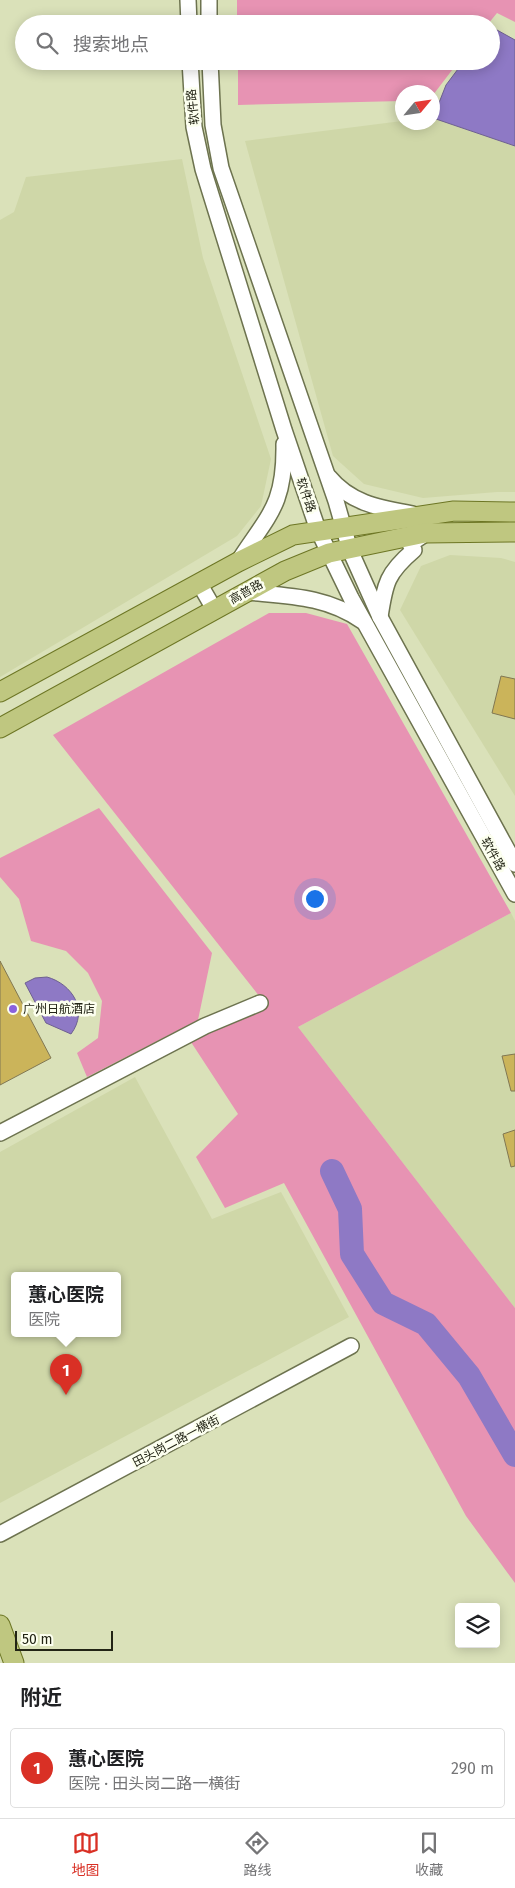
<!DOCTYPE html>
<html lang="zh">
<head>
<meta charset="utf-8">
<style>
	body { margin:0; font-family:"Fira Sans","Noto Sans SC",sans-serif; background:#f6f6f6; color:#202124 }
	.controls { position:absolute; right:15px; bottom:15px; display:grid; overflow:hidden; border-radius:5px; box-shadow:0 2px 12px #0003 }
	.controls button { width:45px; height:45px; display:grid; place-items:center; padding:0; border:0; border-bottom:1px solid #e0e0e0; background:#fff; color:#202124; font:25px sans-serif }
	.compass { position:absolute; left:395px; top:85px; width:45px; height:45px; border-radius:50%; background:#fff; box-shadow:0 2px 12px #0003; rotate:61deg }
	.scale { position:absolute; left:15px; bottom:12px; width:98px; box-sizing:border-box; padding-left:5px; border:2px solid #222415; border-top:0; font-size:14px; line-height:18px; white-space:nowrap; color:#222415; -webkit-text-stroke:4px #fcffef; paint-order:stroke }
	.you { position:absolute; left:314px; top:898px; width:18px; height:18px; margin:-12px; border:4px solid #fff; border-radius:50%; background:#1a73e8; box-shadow:0 0 0 8px #1a73e833 }
	.badge { display:grid; place-items:center; width:32px; height:32px; border-radius:50%; background:#d93025; color:#fff; font-size:16px; font-weight:700 }
	.pin { position:absolute; translate:-50% -41px; filter:drop-shadow(0 1px 2px #0008) }
	.pin::after { content:''; position:absolute; top:26px; width:18px; height:15px; background:inherit; clip-path:polygon(0 0,100% 0,50% 100%) }
	.popup { position:absolute; left:11px; top:1272px; width:110px; height:65px; box-sizing:border-box; display:grid; place-content:center; border-radius:5px; background:#fff; filter:drop-shadow(0 1px 4px #0005); font-size:16px; white-space:nowrap; color:#757577 }
	.popup b { font-size:19px; color:#202124 }
	.popup::after { content:''; position:absolute; left:50%; top:100%; margin-left:-10px; border:10px solid transparent; border-top-color:#fff }
	.list { margin:0; padding:0; list-style:none }
	h2 { display:flex; justify-content:space-between; align-items:center; height:65px; margin:0; padding:0 20px; font-size:21px }
	h2 small { font-size:16px; font-weight:400; color:#757577 }
	.list li { display:grid; grid-template-columns:32px 1fr auto; gap:15px; align-items:center; box-sizing:border-box; height:80px; margin:0 10px 10px; padding:0 10px; border:1px solid #e0e0e0; border-radius:5px }
	.list b { display:block; font-size:19px; white-space:nowrap }
	.list p { margin:0; font-size:16px; white-space:nowrap; color:#757577 }
	.list em { font-size:16px; font-style:normal; color:#757577 }
	.icon { flex:none; width:28px; height:28px; fill:none; stroke:currentColor; stroke-width:2; stroke-linecap:round; stroke-linejoin:round }
	.map { position:relative; flex:none; width:515px; height:1663px; overflow:hidden }
	.search { position:absolute; background:#fff; box-shadow:0 2px 12px #0003; left:15px; right:15px; top:15px; height:55px; display:flex; align-items:center; gap:12px; box-sizing:border-box; padding:0 18px; border-radius:28px; color:#757577; font-size:19px }
	.sheet { height:155px; background:#fff }
	nav { display:flex; justify-content:space-around; align-items:center; box-sizing:border-box; height:70px; border-top:1px solid #e0e0e0; background:#fff; font-size:14px; color:#757577 }
	nav a { display:grid; justify-items:center; gap:2px }
	nav .on { color:#d93025 }
	.map>svg:first-child { display:block }
</style>
</head>
<body>
<div class="map">
<svg width="515" height="1663" viewBox="0 0 515 1663">
	<rect width="100%" height="100%" fill="#dae1b9"/>
	<g fill="#cfd7a8" fill-rule="evenodd">
		<polygon points="433,118 515,146 515,492 497,492 423,498 364,484 333,456 245,141 402,121 432,122"/>
		<polygon points="182,159 203,258 271,459 261,506 237,536 0,677 0,220 14,212 26,177"/>
		<polygon points="450,555 501,558 515,562 515,796 400,610 421,566"/>
		<polygon points="511,913 515,921 515,1308 298,1027"/>
		<path d="M135 1077 212 1219 281 1192 349 1317 0 1503V1152ZM15 1276H117V1334H15Z"/>
	</g>
	<g fill="#e793b3">
		<polygon points="237,0 515,0 515,22 497,13 488,24 237,24"/>
		<polygon points="238,61 459,61 433,95 432,92 402,92 402,101 238,105"/>
		<polygon points="269,613 306,613 347,624 511,913 298,1027 515,1308 515,1583 466,1516 284,1183 225,1208 196,1157 238,1114 189,1039 267,1006 53,735"/>
		<polygon points="99,808 212,953 198,1020 87,1077 77,1053 98,1038 102,1001 88,973 66,951 31,941 19,899 0,877 0,858"/>
	</g>
	<g fill="#8e79c5" stroke="#6e6090">
		<polygon points="497,30 515,40 515,146 433,118 446,85 464,61 491,61 491,33"/>
		<path d="M47 977C72 984 89 1010 71 1034L46 1023 25 983 35 978Z"/>
	</g>
	<g fill="none" stroke-linecap="round" stroke-linejoin="round">
		<polyline stroke="#8e79c5" stroke-width="24" points="332,1171 350,1209 352,1254 383,1303 426,1324 469,1376 515,1455"/>
	</g>
	<g fill="#cbb45a" stroke="#807753">
		<polygon points="501,676 515,679 515,719 492,713"/>
		<polygon points="0,961 51,1058 0,1085"/>
		<polygon points="515,1054 515,1091 511,1091 502,1056"/>
		<polygon points="515,1130 515,1166 511,1167 503,1134"/>
	</g>
	<g fill="none" stroke-linecap="round" stroke-linejoin="round">
		<g stroke="#6d734f" stroke-width="18">
			<g id="minor">
				<polyline points="188,0 189,24"/>
				<polyline points="209,0 209,24"/>
				<polyline points="190,61 194,127 203,169 284,430 318,530 351,598 515,894"/>
				<polyline points="210,61 213,125 221,168 336,501 350,550 380,617 515,864"/>
				<path d="M329 477C351 504 381 508 413 514"/>
				<path d="M238 562C269 514 285 505 284 444"/>
				<polyline points="199,583 214,609"/>
				<path d="M247 592C288 596 327 596 362 621"/>
				<path d="M380 617C385 583 387 573 414 550L410 544 425 534"/>
				<polyline points="0,1133 205,1026 260,1003"/>
				<polyline points="0,1534 351,1346"/>
			</g>
		</g>
		<g stroke="#6d7624" stroke-width="21">
			<g id="major">
				<polyline points="0,692 238,562 293,535 454,511 515,512"/>
				<polyline points="0,728 285,571 329,553 425,533 515,532"/>
				<polyline points="0,1625 14,1663"/>
			</g>
		</g>
		<use href="#minor" stroke="#fff" stroke-width="15"/>
		<use href="#major" stroke="#bfc780" stroke-width="19"/>
	</g>
	<circle fill="#8a62dc" stroke="#fcffef" stroke-width="2" cx="13" cy="1009" r="5"/>
	<g text-anchor="middle" dominant-baseline="central" stroke-width="5" stroke-linejoin="round" paint-order="stroke">
		<g font-size="12" fill="#222415" stroke="#fcffef">
			<text transform="translate(193 107) rotate(-96)">软件路</text>
			<text transform="translate(306 495) rotate(71)">软件路</text>
			<text transform="translate(246 592) rotate(-29)">高普路</text>
			<text transform="translate(493 854) rotate(61)">软件路</text>
			<text transform="translate(176 1441) rotate(-28)">田头岗二路一横街</text>
		</g>
		<g font-size="12" fill="#222415" stroke="#fcffef" text-anchor="start">
			<text x="23" y="1009">广州日航酒店</text>
		</g>
	</g>
</svg>
<div class="controls">
<button><svg class="icon" aria-label="layers" viewBox="0 0 24 24"><path d="M12 4l9 5-9 5-9-5zM3 14l9 5 9-5"/></svg></button>
</div>
<svg class="compass" viewBox="-18 -18 36 36"><path d="M0-13l5 13h-10z" fill="#e53935"/><path d="M0 13l5-13h-10z" fill="#757577"/></svg>
<div class="scale">50 m</div>
<div class="you"></div>
<div class="pin badge" style="left:66px;top:1395px">1</div>
<div class="popup"><b>蕙心医院</b>医院</div>
<div class="search"><svg class="icon" aria-label="search" viewBox="0 0 24 24"><circle cx="10" cy="10" r="6"/><path d="M15 15l6 6"/></svg>搜索地点</div>
</div>
<section class="sheet">
<h2>附近<small></small></h2>
<ul class="list">
<li><span class="badge">1</span><div><b>蕙心医院</b><p>医院 · 田头岗二路一横街</p></div><em>290 m</em></li>
</ul>
</section>
<nav>
<a class="on"><svg class="icon" aria-label="map" viewBox="0 0 24 24"><path d="M3 6l6-2 6 2 6-2v14l-6 2-6-2-6 2zM9 4v14M15 6v14"/></svg>地图</a>
<a><svg class="icon" aria-label="directions" viewBox="0 0 24 24"><path d="M12 3l9 9-9 9-9-9zM9 14v-3h6M13 9l2 2-2 2"/></svg>路线</a>
<a><svg class="icon" aria-label="saved" viewBox="0 0 24 24"><path d="M7 4h10v16l-5-4-5 4z"/></svg>收藏</a>
</nav>
</body>
</html>
